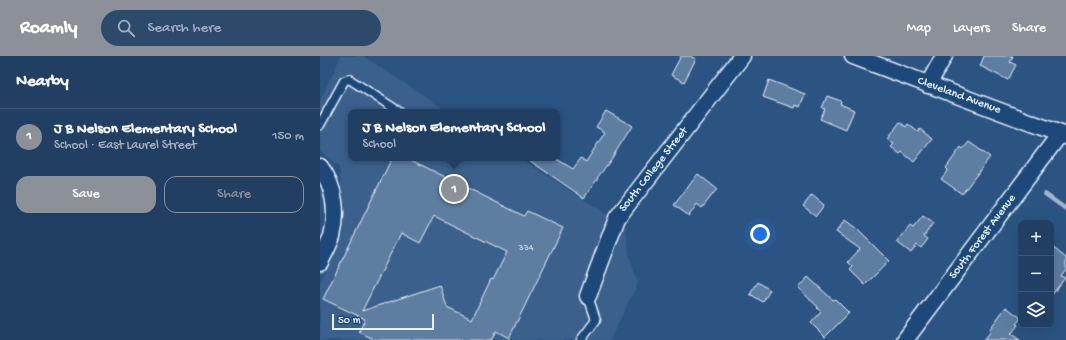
<!DOCTYPE html>
<html lang="en">
<head>
<meta charset="utf-8">
<style>
	body { margin:0; font-family:"Gochi Hand",sans-serif; background:#2d4a6b; color:#f1f3f6 }
	.controls { position:absolute; right:12px; bottom:12px; display:grid; overflow:hidden; border-radius:8px; box-shadow:0 4px 16px #0002 }
	.controls button { width:36px; height:36px; display:grid; place-items:center; padding:0; border:0; border-bottom:1px solid #3d5877; background:#203f62; color:#f1f3f6; font:20px sans-serif }
	.scale { position:absolute; left:12px; bottom:10px; width:102px; box-sizing:border-box; padding-left:4px; border:2px solid #e8f1f8; border-top:0; font-size:11px; line-height:14px; white-space:nowrap; color:#e8f1f8; -webkit-text-stroke:3px #1f4a7a; paint-order:stroke }
	.you { position:absolute; left:440px; top:178px; width:14px; height:14px; margin:-10px; border:3px solid #fff; border-radius:50%; background:#1a73e8; box-shadow:0 0 0 6px #1a73e833 }
	.badge { display:grid; place-items:center; width:26px; height:26px; border-radius:50%; background:#8c9099; color:#fff; font-size:13px; font-weight:700 }
	.pin { position:absolute; translate:-50% -50%; border:2px solid #fff; box-shadow:0 1px 4px #0006 }
	.popup { position:absolute; left:28px; top:53px; width:212px; height:52px; box-sizing:border-box; display:grid; place-content:center; border-radius:8px; background:#203f62; filter:drop-shadow(0 1px 3px #0005); font-size:13px; white-space:nowrap; color:#a2afbe }
	.popup b { font-size:15px; color:#f1f3f6 }
	.popup::after { content:''; position:absolute; left:50%; top:100%; margin-left:-8px; border:8px solid transparent; border-top-color:#203f62 }
	.list { margin:0; padding:0; list-style:none }
	h2 { display:flex; justify-content:space-between; align-items:center; height:52px; margin:0; padding:0 16px; font-size:17px }
	h2 small { font-size:13px; font-weight:400; color:#a2afbe }
	.list li { display:grid; grid-template-columns:26px 1fr auto; gap:12px; align-items:center; box-sizing:border-box; height:56px; padding:0 16px; border-top:1px solid #3d5877 }
	.list b { display:block; font-size:15px; white-space:nowrap }
	.list p { margin:0; font-size:13px; white-space:nowrap; color:#a2afbe }
	.list em { font-size:13px; font-style:normal; color:#a2afbe }
	.actions { display:flex; gap:8px; padding:12px 16px }
	.actions a { flex:1; padding:9px 0; border:1px solid #8c9099; border-radius:12px; text-align:center; font-size:14px; color:#8c9099 }
	.actions .main { background:#8c9099; color:#fff }
	.icon { flex:none; width:22px; height:22px; fill:none; stroke:currentColor; stroke-width:2; stroke-linecap:round; stroke-linejoin:round }
	.map { position:relative; flex:none; width:746px; height:284px; overflow:hidden }
	header { display:flex; align-items:center; gap:24px; box-sizing:border-box; height:56px; padding:0 20px; background:#8c9099; color:#fff }
	header strong { font-size:19px }
	nav { display:flex; gap:22px; margin-inline-start:auto; font-size:14px }
	.search { width:280px; height:36px; background:#2d4a6b; display:flex; align-items:center; gap:10px; box-sizing:border-box; padding:0 14px; border-radius:22px; color:#a2afbe; font-size:15px }
	main { display:flex }
	aside { flex:1; background:#203f62 }
	.map>svg:first-child { display:block }
</style>
</head>
<body>
<header>
<strong>Roamly</strong>
<div class="search"><svg class="icon" aria-label="search" viewBox="0 0 24 24"><circle cx="10" cy="10" r="6"/><path d="M15 15l6 6"/></svg>Search here</div>
<nav><a>Map</a><a>Layers</a><a>Share</a></nav>
</header>
<main>
<aside>
<h2>Nearby<small></small></h2>
<ul class="list">
<li><span class="badge">1</span><div><b>J B Nelson Elementary School</b><p>School · East Laurel Street</p></div><em>150 m</em></li>
</ul>
<div class="actions"><a class="main">Save</a><a>Share</a></div>
</aside>
<div class="map">
<svg width="746" height="284" viewBox="0 0 746 284">
	<rect width="100%" height="100%" fill="#2b5482"/>
	<filter id="ink" filterUnits="userSpaceOnUse"><feTurbulence type="fractalNoise" baseFrequency=".025" numOctaves="2"/><feDisplacementMap in="SourceGraphic" scale="8" xChannelSelector="R" yChannelSelector="G"/><feConvolveMatrix kernelMatrix="1 2 1 2 8 2 1 2 1" color-interpolation-filters="sRGB"/></filter>
	<g filter="url(#ink)">
		<polygon fill="#3a608b" points="21,0 43,0 129,56 31,56 31,102 200,102 306,171 309,199 318,227 290,284 0,284 0,226 19,187 24,154 19,111 0,95 0,45"/>
		<g fill="none" stroke-linecap="round" stroke-linejoin="round">
			<polyline stroke="#a0b6cb" stroke-width="4" points="725,138 746,153"/>
		</g>
		<g fill="#5d7da1" stroke="#e8f1f8" fill-rule="evenodd">
			<polygon points="361,0 370,0 376,3 364,26 351,19"/>
			<polygon points="664,0 693,0 690,6 696,9 688,24 660,10"/>
			<polygon points="449,24 485,38 480,51 475,49 474,52 443,41"/>
			<polygon points="507,40 521,45 520,48 534,54 526,74 500,63 505,53 502,52"/>
			<polygon points="286,55 312,70 290,105 277,122 278,122 264,142 206,102 235,102 253,113 261,102 266,106 285,76 276,71"/>
			<polygon points="580,66 586,71 588,68 598,76 600,73 612,83 594,106 582,96 580,98 571,91 574,88 567,83"/>
			<polygon points="649,86 670,101 642,138 621,123 628,114 626,112 641,91 643,93"/>
			<path d="M72 102H87L204 160 207 155 243 172 189 282 176 275 172 283 169 284H53L52 282 39 276 45 263 3 243ZM114 160 187 196 173 224 171 223 152 263 127 251 120 229 42 255 81 177 100 187Z"/>
			<polygon points="378,118 397,133 382,152 377,148 369,160 354,149"/>
			<polygon points="492,139 504,149 496,160 483,150"/>
			<polygon points="603,160 613,167 604,180 608,183 601,192 597,189 591,197 577,186 590,170 593,172"/>
			<polygon points="525,164 537,173 569,205 545,229 530,214 533,211 528,206 540,193 516,176"/>
			<polygon points="731,190 746,202 746,213 741,220 745,222 731,240"/>
			<polygon points="488,221 513,244 515,243 529,257 505,281 491,267 501,256 497,252 498,251 478,232"/>
			<polygon points="438,226 450,234 443,246 430,238"/>
			<polygon points="686,251 701,262 696,268 698,269 691,278 700,284 664,284 671,275 669,274"/>
		</g>
		<g fill="none" stroke-linecap="round" stroke-linejoin="round">
			<g stroke="#e8f1f8" stroke-width="11">
				<g id="lane">
					<polyline points="0,69 24,25 29,23 80,56"/>
					<polyline points="261,284 276,264 268,240"/>
				</g>
			</g>
			<g stroke="#e8f1f8" stroke-width="19">
				<g id="street">
					<polyline points="533,0 746,80"/>
					<polyline points="608,29 624,0"/>
					<path d="M0 111C15 130 18 158 12 180 9 189 4 198 0 206"/>
					<polyline points="268,240 297,162 422,0"/>
					<polyline points="585,284 740,78"/>
				</g>
			</g>
			<use href="#lane" stroke="#1f4a7a" stroke-width="8"/>
			<use href="#street" stroke="#1f4a7a" stroke-width="16"/>
		</g>
	</g>
	<g text-anchor="middle" dominant-baseline="central" stroke-width="3" stroke-linejoin="round" paint-order="stroke">
		<g font-size="10" fill="#c5d4e2">
			<text x="206" y="192">334</text>
		</g>
		<g font-size="12" fill="#e8f1f8" stroke="#1f4a7a">
			<text transform="translate(639 40) rotate(20)">Cleveland Avenue</text>
			<text transform="translate(334 114) rotate(-52)">South College Street</text>
			<text transform="translate(663 181) rotate(-53)">South Forest Avenue</text>
		</g>
	</g>
</svg>
<div class="controls">
<button>+</button>
<button>−</button>
<button><svg class="icon" aria-label="layers" viewBox="0 0 24 24"><path d="M12 4l9 5-9 5-9-5zM3 14l9 5 9-5"/></svg></button>
</div>
<div class="scale">50 m</div>
<div class="you"></div>
<div class="pin badge" style="left:134px;top:133px">1</div>
<div class="popup"><b>J B Nelson Elementary School</b>School</div>
</div>
</main>
</body>
</html>
